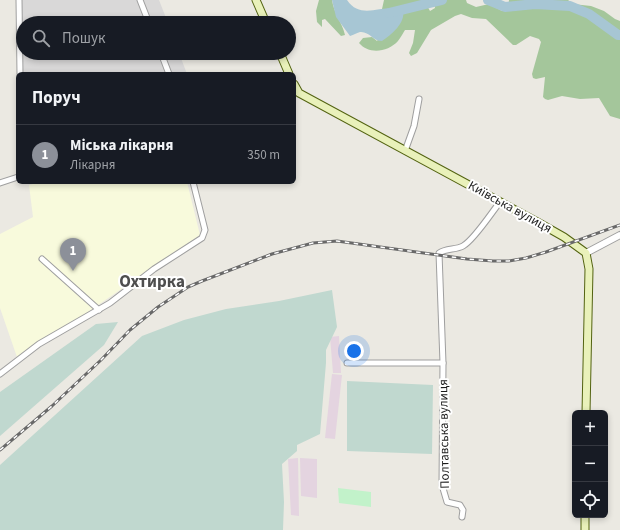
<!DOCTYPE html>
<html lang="uk">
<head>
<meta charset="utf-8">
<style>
	body { margin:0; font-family:"Source Sans 3",sans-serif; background:#242831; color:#f1f3f6 }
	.controls { position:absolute; right:12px; bottom:12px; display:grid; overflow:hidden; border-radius:6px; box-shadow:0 2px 6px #0003 }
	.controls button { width:36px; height:36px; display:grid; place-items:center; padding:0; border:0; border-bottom:1px solid #363941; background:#171b24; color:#f1f3f6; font:20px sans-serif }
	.you { position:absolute; left:354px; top:351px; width:14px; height:14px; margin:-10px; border:3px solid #fff; border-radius:50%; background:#1a73e8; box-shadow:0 0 0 6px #1a73e833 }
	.badge { display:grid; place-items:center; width:26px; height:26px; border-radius:50%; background:#8c9099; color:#fff; font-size:13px; font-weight:700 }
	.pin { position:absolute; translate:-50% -33px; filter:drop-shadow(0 1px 2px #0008) }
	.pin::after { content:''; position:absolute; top:21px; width:14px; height:12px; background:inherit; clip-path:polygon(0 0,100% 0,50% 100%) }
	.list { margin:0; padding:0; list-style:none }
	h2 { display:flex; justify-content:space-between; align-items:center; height:52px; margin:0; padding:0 16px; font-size:17px }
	h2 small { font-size:13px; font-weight:400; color:#9ea1a6 }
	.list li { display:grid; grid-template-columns:26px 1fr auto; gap:12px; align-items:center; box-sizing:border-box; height:60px; padding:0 16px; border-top:1px solid #363941 }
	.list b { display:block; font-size:15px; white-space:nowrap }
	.list p { margin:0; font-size:13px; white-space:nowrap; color:#9ea1a6 }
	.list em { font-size:13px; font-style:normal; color:#9ea1a6 }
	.icon { flex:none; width:22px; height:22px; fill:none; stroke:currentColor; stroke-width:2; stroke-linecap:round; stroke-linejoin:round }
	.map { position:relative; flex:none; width:620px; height:530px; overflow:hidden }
	.search { position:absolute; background:#171b24; box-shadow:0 2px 6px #0003; left:16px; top:16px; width:280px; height:44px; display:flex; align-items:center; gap:10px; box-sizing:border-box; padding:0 14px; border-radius:22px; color:#9ea1a6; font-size:15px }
	.panel { position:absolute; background:#171b24; box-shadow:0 2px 6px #0003; left:16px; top:72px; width:280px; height:112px; border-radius:6px }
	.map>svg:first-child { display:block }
</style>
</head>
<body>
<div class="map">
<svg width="620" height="530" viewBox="0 0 620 530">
	<rect width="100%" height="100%" fill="#ebe9e2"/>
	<polygon fill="#d9d8d8" points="19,0 159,0 168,23 23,23 23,53 179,53 187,74 20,74"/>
	<g fill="#e4d4e0">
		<polygon points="339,336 341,373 333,373 330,337"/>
		<polygon points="332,374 342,375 335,439 325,438"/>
		<polygon points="298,458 299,516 291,515 288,459"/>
		<polygon points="300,458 317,459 317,498 301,496"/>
	</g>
	<polygon fill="#f8fadc" points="40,182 187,182 200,235 18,360 0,308 0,234 33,217 29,185"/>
	<g fill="#a4c69b">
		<path d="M319 0H332C334 14 342 22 345 35L341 36 325 19 322 20V27L317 22 316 11Z"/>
		<path d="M384 0H424L430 11 435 8 434 0H466L467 3 476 7 489 4 502 11 508 9 509 0H568L573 4 591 6 604 11 615 19 620 21V119L610 116 599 98 580 99 562 96 548 100 545 99 543 97 545 77 536 79 533 78 532 74 541 42 539 39 530 36 516 45H513L486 19 472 18 461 14 455 16 431 30 417 53 411 56 409 53 413 43 415 30H405C403 33 401 37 398 41 388 52 369 55 359 43L363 38 372 37 377 41 399 9H382Z"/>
	</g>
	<g fill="#c0d8cf">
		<polygon points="332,290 337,327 326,350 326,363 320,434 297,445 297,451 282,464 284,502 283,530 0,530 0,465 142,336 184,320 226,309 279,301"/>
		<polygon points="118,322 104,345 0,436 0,392 96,324"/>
		<polygon points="347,381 433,385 432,454 347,451"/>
	</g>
	<polygon fill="#c2f2ca" points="338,488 371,492 371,507 339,503"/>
	<path fill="#a7c6d4" d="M332 0H347C362 22 384 2 403 10 406 23 391 35 382 41 373 41 369 31 360 32 356 33 354 35 350 36L336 17Z"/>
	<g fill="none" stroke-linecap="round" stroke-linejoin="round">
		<g stroke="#a7c6d4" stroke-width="10">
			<polyline points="488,0 505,7 535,4 570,6 589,14 618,35 620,35"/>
			<polyline points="389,13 442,0"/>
		</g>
		<g stroke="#9f9f9f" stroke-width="7">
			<g id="minor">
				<polyline points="19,0 20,74"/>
				<polyline points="140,0 149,23"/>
				<polyline points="161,53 169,74"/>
				<polyline points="405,151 414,126 419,99"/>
				<polyline points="0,183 18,177"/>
				<polyline points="42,259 99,310"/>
				<polyline points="347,363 443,363"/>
				<polyline points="0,374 39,344 110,303 154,269 202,238 205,230 193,182"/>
				<path d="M462 517 463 510 460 505 447 502 442 485 443 363 439 253C446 248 456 250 463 246 474 240 492 212 500 202"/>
			</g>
		</g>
		<g stroke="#9f9f9f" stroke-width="8">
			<polyline id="tertiary" points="586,253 620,235"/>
		</g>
		<g stroke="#536311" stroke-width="9">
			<g id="secondary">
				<polyline points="256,0 266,23"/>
				<polyline points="280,53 289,74"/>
				<polyline points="294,84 299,93 541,224 564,237 586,253 589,269 586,413"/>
				<polyline points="585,530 585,515"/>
			</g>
		</g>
		<use href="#minor" stroke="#fff" stroke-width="5"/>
		<use href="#tertiary" stroke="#fff" stroke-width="6"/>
		<use href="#secondary" stroke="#e9f1ba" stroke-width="7"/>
		<g stroke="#696969" stroke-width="3">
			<polyline id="rail" points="0,450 52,406 101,360 130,330 158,307 188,287 202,281 272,254 313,243 337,241 467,259 493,261 509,261 526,258 546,252 620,225"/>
		</g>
		<use href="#rail" stroke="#fff" stroke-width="1.5" stroke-dasharray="4.5" stroke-linecap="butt"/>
	</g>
	<g text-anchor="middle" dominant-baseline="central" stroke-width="4" stroke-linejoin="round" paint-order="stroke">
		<g font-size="13" fill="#1b1b1b" stroke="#fff">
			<text transform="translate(510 207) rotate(29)">Київська вулиця</text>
			<text transform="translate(444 434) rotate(-91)">Полтавська вулиця</text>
		</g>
		<g font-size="17" font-weight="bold" fill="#4e4e4e" stroke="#fff">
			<text x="152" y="282">Охтирка</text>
		</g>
	</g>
</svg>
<div class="controls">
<button>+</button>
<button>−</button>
<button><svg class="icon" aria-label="locate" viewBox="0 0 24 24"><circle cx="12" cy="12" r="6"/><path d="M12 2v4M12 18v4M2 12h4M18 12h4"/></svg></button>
</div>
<div class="you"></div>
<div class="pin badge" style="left:73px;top:271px">1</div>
<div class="search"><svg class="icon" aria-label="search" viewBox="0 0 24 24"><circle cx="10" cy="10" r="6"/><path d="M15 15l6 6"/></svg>Пошук</div>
<section class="panel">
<h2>Поруч<small></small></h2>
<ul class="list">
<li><span class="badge">1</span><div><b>Міська лікарня</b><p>Лікарня</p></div><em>350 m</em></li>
</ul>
</section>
</div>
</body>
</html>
